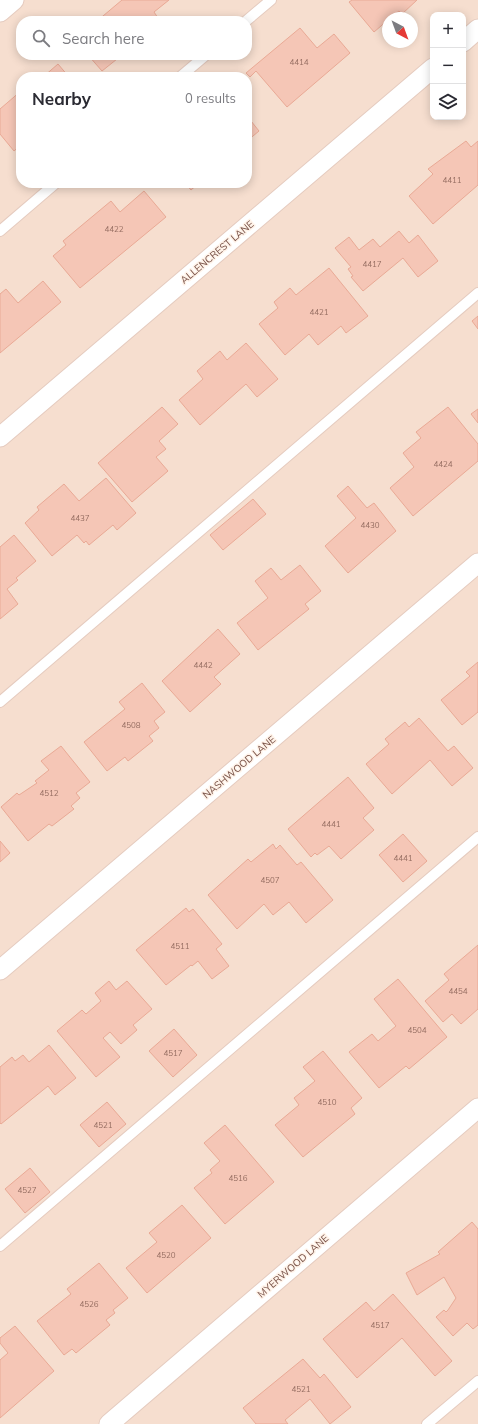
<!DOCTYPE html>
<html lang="en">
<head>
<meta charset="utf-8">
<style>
	body { margin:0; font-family:Mulish,sans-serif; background:#f2f2f3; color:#2b2b33 }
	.controls { position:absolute; right:12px; top:12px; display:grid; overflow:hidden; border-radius:8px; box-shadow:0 2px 10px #0003 }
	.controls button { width:36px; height:36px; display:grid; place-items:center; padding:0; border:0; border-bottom:1px solid #e1e1e2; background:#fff; color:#2b2b33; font:20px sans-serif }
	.compass { position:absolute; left:382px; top:12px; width:36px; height:36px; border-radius:50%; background:#fff; box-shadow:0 2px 10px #0003; rotate:139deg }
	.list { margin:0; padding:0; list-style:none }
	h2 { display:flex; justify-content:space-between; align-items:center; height:52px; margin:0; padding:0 16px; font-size:17px }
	h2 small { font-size:13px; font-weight:400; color:#7c7c81 }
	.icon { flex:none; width:22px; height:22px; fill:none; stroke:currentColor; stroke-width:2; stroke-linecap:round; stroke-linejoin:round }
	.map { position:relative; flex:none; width:478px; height:1424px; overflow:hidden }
	.search { position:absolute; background:#fff; box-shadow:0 2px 10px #0003; left:16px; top:16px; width:236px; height:44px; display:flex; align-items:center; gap:10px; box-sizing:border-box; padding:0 14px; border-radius:16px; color:#7c7c81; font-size:15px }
	.panel { position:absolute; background:#fff; box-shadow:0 2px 10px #0003; left:16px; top:72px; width:236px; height:116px; border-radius:16px }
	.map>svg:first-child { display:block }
</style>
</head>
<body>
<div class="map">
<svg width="478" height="1424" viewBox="0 0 478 1424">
	<rect width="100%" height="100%" fill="#feeee1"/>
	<path fill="#f6decf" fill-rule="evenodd" d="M0 0H478V1424H0ZM433 15H463V117H433ZM388 18H412V42H388ZM21 21H247V55H21ZM21 77H247V183H21Z"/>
	<g fill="#f5c6b6" stroke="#e9a995">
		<polygon points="122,0 169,0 154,12 160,21 97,21"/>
		<polygon points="352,0 417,0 402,14 399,11 390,18 388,18 388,20 374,32 349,2"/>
		<polygon points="300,28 317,48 334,34 350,53 287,107 256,71 250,77 246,73"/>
		<polygon points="88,55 122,55 102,71"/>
		<polygon points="58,64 69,77 43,77"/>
		<polygon points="21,91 21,145 14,151 0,134 0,109"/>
		<polygon points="247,116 259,131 247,141"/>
		<polygon points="466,141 471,147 478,141 478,185 433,224 409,196 433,174 428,169"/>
		<polygon points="185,183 199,183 191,190"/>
		<polygon points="144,191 166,217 80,288 53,256 66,245 63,241 111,201 120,212"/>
		<polygon points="399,231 409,243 418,235 438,261 418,277 403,258 363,291 351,277 353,276 348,269 351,267 335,248 349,237 359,250 373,239 380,247"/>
		<polygon points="329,268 368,316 346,333 341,326 318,345 309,334 285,355 259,324 278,308 274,302 290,288 296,295"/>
		<polygon points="43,281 61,302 0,353 0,294 6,289 18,303"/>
		<polygon points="478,316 478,329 472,321"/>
		<polygon points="246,343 278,379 257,397 246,384 200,425 179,400 203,379 197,371 220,351 227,360"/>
		<polygon points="162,407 178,424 159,441 166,449 156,457 168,471 132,502 98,463"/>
		<polygon points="448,407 478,444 478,461 413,516 390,488 414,467 403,453 421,438 416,432"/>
		<polygon points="478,409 478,423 471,414"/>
		<polygon points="106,478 136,513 117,530 113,525 89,545 86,541 84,543 77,535 52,556 25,523 39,510 37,507 64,484 79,501"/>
		<polygon points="348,486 367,508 374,503 396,531 348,573 325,546 356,518 337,496"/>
		<polygon points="253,499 266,514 223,550 210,535"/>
		<polygon points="14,535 36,561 16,578 18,580 7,589 18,604 0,619 0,547"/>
		<polygon points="300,565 321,591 305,604 309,609 258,650 237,623 268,598 255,581 271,568 281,580"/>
		<polygon points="218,629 240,654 214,677 221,684 190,712 162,681"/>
		<polygon points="478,662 478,712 462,725 441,700 470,676 466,672"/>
		<polygon points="142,683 165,712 154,721 159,728 149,736 153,741 128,761 125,757 107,771 84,742 125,709 119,702"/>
		<polygon points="419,718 448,751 454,746 473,768 452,786 430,760 392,794 366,764 389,744 385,739 405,722 409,727"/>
		<polygon points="61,746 90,782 76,793 80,798 71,806 74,809 52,826 49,824 28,841 1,807 17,793 19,795 37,783 35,781 49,770 41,761"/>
		<polygon points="348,777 374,808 363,818 374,830 341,859 329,846 317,855 315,853 311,857 288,829"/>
		<polygon points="403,834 427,861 403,882 379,855"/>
		<polygon points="0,841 10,853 0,862"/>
		<polygon points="273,844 276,849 280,845 297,865 301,862 333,900 306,923 289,902 273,915 264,904 237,929 208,895 248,859 251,862"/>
		<polygon points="186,908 189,912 193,909 222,944 216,949 229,966 212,979 198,961 192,966 191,965 166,985 136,950"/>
		<polygon points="478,945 478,1009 461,1024 452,1014 443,1022 425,1001 449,980 444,974"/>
		<polygon points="398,979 447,1037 409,1069 406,1066 379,1088 349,1052 372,1034 378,1041 396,1026 374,999"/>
		<polygon points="109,981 116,990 127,981 152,1009 133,1025 137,1030 121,1044 110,1032 103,1038 120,1057 96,1077 57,1031 82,1010 86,1014 101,1001 95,993"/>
		<polygon points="174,1029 197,1055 173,1077 149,1051"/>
		<polygon points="49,1045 76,1078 55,1095 48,1086 1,1124 0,1123 0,1067 12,1057 15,1061 23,1055 29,1062"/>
		<polygon points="323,1051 362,1098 351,1108 355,1114 303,1157 275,1125 299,1105 294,1098 315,1081 303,1067"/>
		<polygon points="107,1102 126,1124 99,1147 80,1125"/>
		<polygon points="225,1125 274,1182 225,1224 194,1188 212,1173 210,1170 220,1161 204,1143"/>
		<polygon points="30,1168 50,1192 25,1213 5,1189"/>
		<polygon points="182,1205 211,1238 147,1293 126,1268 157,1242 149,1233"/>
		<polygon points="472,1222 478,1229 478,1325 473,1329 467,1323 453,1336 436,1317 444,1310 446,1312 448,1310 456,1298 444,1277 417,1295 406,1273 440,1254 438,1252"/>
		<polygon points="99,1263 128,1298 113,1310 115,1313 106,1320 110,1325 76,1353 72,1349 64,1355 37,1321 71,1294 67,1289"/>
		<polygon points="393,1294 452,1361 435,1376 402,1338 357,1378 323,1339 366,1302 374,1311"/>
		<polygon points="15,1326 54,1371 0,1418 0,1360 8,1353 0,1343 0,1338"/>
		<polygon points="303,1359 320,1378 324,1374 351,1407 330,1424 310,1399 285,1420 288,1424 256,1424 243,1408"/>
	</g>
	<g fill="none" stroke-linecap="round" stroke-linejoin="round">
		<g stroke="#e5cbbf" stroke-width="12">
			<g id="service">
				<polyline points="246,21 271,0"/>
				<polyline points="180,77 206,55"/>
				<polyline points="0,231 56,183"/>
				<polyline points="0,702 478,293"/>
				<polyline points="0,1246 478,837"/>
				<polyline points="427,1424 478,1381"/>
			</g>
		</g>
		<g stroke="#e5cbbf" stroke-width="21">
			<g id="minor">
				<polyline points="0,12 14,0"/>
				<polyline points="463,42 478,29"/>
				<polyline points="0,437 433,68"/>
				<polyline points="0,970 478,563"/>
				<polyline points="109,1424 478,1108"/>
			</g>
		</g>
		<use href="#service" stroke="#fff" stroke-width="10"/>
		<use href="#minor" stroke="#fff" stroke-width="19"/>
	</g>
	<g text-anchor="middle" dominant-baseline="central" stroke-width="3" stroke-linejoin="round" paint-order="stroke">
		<g font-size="8" fill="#966e62">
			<text x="299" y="62">4414</text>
			<text x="452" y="180">4411</text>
			<text x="114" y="229">4422</text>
			<text x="372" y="264">4417</text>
			<text x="319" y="312">4421</text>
			<text x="443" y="464">4424</text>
			<text x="80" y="518">4437</text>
			<text x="370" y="525">4430</text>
			<text x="203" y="665">4442</text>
			<text x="131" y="725">4508</text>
			<text x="49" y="793">4512</text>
			<text x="331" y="824">4441</text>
			<text x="403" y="858">4441</text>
			<text x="270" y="880">4507</text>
			<text x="180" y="946">4511</text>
			<text x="458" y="991">4454</text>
			<text x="417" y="1030">4504</text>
			<text x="173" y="1053">4517</text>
			<text x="327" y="1102">4510</text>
			<text x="103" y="1125">4521</text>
			<text x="238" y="1178">4516</text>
			<text x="27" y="1190">4527</text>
			<text x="166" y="1255">4520</text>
			<text x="89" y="1304">4526</text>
			<text x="380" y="1325">4517</text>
			<text x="301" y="1389">4521</text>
		</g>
		<g font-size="10" fill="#775046" stroke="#fff3e9">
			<text transform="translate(217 252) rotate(-40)">ALLENCREST LANE</text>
			<text transform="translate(239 767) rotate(-40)">NASHWOOD LANE</text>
			<text transform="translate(293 1266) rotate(-41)">MYERWOOD LANE</text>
		</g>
	</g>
</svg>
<div class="controls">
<button>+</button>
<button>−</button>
<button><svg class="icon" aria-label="layers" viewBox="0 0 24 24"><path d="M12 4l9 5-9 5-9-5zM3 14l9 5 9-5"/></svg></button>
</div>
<svg class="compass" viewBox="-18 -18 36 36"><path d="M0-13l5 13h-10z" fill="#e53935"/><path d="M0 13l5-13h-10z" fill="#7c7c81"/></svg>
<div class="search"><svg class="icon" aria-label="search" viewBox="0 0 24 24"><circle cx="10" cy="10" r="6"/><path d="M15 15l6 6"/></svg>Search here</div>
<section class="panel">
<h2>Nearby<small>0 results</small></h2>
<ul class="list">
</ul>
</section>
</div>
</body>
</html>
